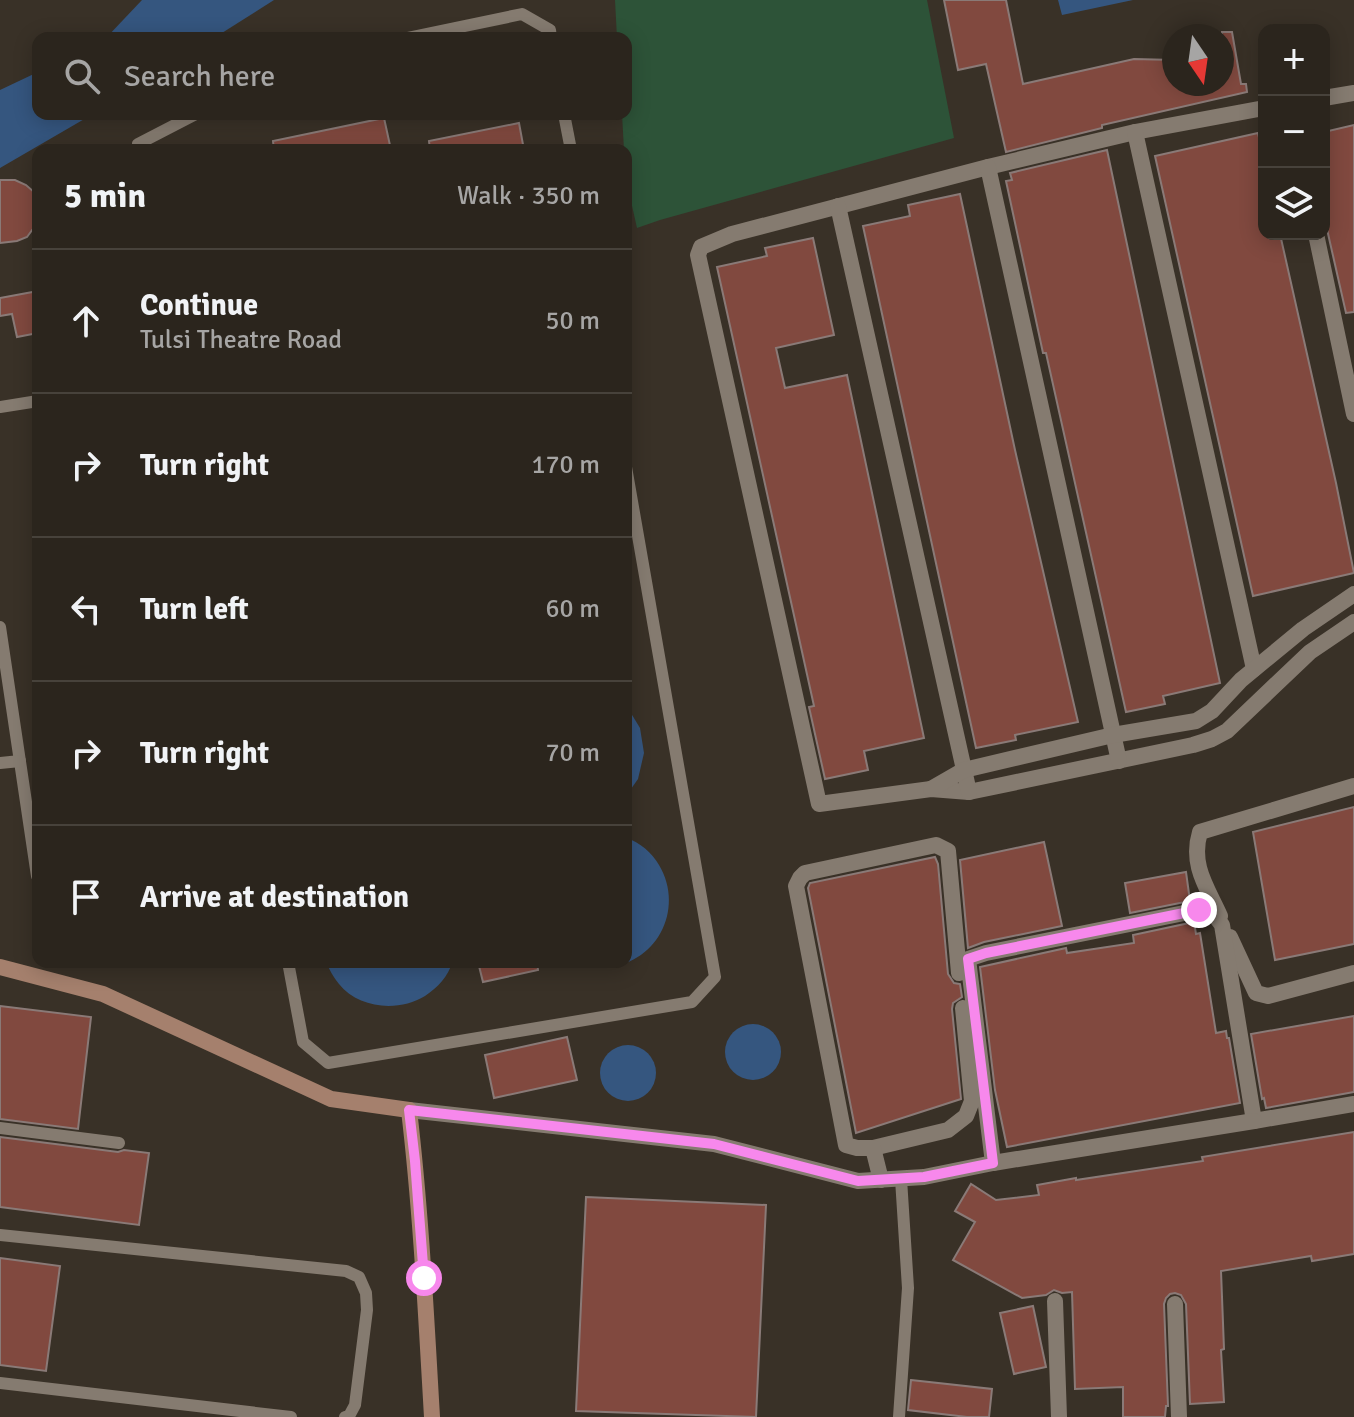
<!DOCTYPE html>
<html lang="en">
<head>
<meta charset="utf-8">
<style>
	body { margin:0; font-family:Signika,sans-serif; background:#37312a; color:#f1f3f6 }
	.controls { position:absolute; right:24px; top:24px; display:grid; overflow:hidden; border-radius:16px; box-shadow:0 4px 20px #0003 }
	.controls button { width:72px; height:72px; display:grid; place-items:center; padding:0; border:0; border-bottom:2px solid #47423b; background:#2b251d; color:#f1f3f6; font:40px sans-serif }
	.compass { position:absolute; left:1162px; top:24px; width:72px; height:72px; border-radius:50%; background:#2b251d; box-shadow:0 4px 20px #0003; rotate:167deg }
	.stop { position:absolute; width:24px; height:24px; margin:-18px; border:6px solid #f788ec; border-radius:50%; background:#fff }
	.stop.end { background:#f788ec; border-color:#fff; box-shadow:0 2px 8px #0008 }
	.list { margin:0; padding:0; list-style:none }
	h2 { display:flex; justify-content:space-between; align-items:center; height:104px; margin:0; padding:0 32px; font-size:34px }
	h2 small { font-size:26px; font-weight:400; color:#a6a5a4 }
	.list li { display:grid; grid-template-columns:52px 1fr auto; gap:24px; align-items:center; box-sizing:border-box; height:144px; padding:0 32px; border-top:2px solid #47423b }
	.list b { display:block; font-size:30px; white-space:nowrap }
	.list p { margin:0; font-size:26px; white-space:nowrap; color:#a6a5a4 }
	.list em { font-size:26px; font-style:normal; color:#a6a5a4 }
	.icon { flex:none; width:44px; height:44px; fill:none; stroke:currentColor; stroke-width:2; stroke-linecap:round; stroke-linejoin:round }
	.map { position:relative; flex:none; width:1354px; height:1417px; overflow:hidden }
	.search { position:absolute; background:#2b251d; box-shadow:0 4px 20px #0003; left:32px; top:32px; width:600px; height:88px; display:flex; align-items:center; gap:20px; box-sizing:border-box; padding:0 28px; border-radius:16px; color:#a6a5a4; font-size:30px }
	.panel { position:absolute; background:#2b251d; box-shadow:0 4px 20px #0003; left:32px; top:144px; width:600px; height:824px; border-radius:16px }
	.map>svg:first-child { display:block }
</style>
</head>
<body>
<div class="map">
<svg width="1354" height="1417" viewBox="0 0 1354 1417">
	<rect width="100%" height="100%" fill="#393127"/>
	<polygon fill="#2d5338" points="615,0 927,0 954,138 660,220 637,228 626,179 626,150 624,150 622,114 626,114 626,38 617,38"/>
	<g fill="#35567f">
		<polygon points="142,0 274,0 214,38 106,38"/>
		<polygon points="1058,0 1133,0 1062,15"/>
		<polygon points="38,72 38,114 93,114 0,168 0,90"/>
		<polygon points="626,705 640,728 644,753 638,779 626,796"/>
		<path d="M626 838C640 842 652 853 659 865 686 910 655 968 601 967 593 967 584 964 576 962H626Z"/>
		<path d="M326 962H452C449 976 437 988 425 996 399 1012 359 1009 339 984 334 978 329 969 326 962Z"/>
		<circle cx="753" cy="1052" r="28"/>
		<circle cx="628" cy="1073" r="28"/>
	</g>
	<g fill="#81493f" stroke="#8a7a77" stroke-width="2">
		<polygon points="944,0 1006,0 1023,84 1134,59 1174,60 1174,84 1222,84 1222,32 1232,32 1241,84 1246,84 1247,92 1102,125 1102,128 1006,152 986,64 958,70"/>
		<polygon points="384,118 391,150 274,150 273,141"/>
		<polygon points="519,123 524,150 430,150 429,141"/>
		<polygon points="1354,125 1354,312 1346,313 1324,216 1324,132"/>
		<polygon points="1258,133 1264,161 1264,234 1280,234 1336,483 1354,573 1253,596 1155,156"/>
		<polygon points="1107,150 1220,683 1163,696 1165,704 1126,712 1046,353 1043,353 1006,181 1012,180 1010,173"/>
		<polygon points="0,180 15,180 26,185 34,192 38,200 38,222 27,237 17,241 0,243"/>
		<polygon points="960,194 1015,450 1078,722 1015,735 1016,740 976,748 863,226 910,216 908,205"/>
		<polygon points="813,238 834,335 776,348 785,388 847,375 924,738 864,751 868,770 825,779 809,707 814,706 717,267 767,256 765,248"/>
		<polygon points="38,291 38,333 17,337 12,314 0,316 0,298"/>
		<polygon points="1354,807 1354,944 1275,960 1253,832"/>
		<polygon points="1044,842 1062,926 984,942 968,948 960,860"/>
		<polygon points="935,857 938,864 948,974 954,983 960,984 962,997 953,1003 952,1009 961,1099 856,1133 808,888 810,883"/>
		<polygon points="1186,872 1190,901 1130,913 1125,883"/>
		<polygon points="1194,922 1196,934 1200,933 1216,1033 1226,1031 1227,1038 1229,1038 1240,1103 1007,1147 995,1090 980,967 1066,948 1067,953 1134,943 1133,935"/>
		<polygon points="478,962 537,962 538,970 483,982"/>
		<polygon points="0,1006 91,1017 78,1129 0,1119"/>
		<polygon points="1354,1016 1354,1092 1266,1108 1264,1098 1262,1099 1251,1034"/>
		<polygon points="567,1037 577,1080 494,1098 485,1055"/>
		<polygon points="1354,1132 1354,1254 1312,1261 1311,1256 1221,1271 1224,1349 1221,1350 1224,1402 1190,1404 1186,1304 1181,1295 1175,1293 1170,1294 1166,1298 1164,1304 1168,1406 1166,1406 1165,1417 1123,1417 1123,1387 1075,1389 1072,1292 1062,1293 1054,1290 1046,1295 1022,1298 953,1260 975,1222 955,1211 971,1184 996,1200 1039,1195 1037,1185 1076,1178 1076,1180 1203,1161 1202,1157"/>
		<polygon points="0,1137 118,1152 124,1150 149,1153 139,1225 0,1207"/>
		<polygon points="586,1197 766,1205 756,1417 576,1411"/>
		<polygon points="0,1258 60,1266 46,1371 0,1365"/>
		<polygon points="1033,1306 1046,1367 1014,1374 1000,1313"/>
		<polygon points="911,1380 992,1389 989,1417 967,1417 908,1410"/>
	</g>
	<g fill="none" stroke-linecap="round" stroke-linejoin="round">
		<g stroke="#857b70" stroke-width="12">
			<polyline points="407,38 522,14 550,30 551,38"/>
			<polyline points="564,114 571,150"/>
			<polyline points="139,150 138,144 196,114"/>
			<polyline points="0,407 38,401"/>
			<polyline points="0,627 37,876"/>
			<polyline points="0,763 20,761"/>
			<polyline points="288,962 303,1042 328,1063 692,1002 715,977 626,467"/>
			<polyline points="0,1128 119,1143"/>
			<polyline points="0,1235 346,1271 359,1277 366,1293 367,1310 355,1405 349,1416 345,1417"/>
			<polyline points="0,1383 291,1417"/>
			<polyline points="899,1417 908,1288 901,1179"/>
		</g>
		<g stroke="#857b70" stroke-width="16">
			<polyline points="1324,98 1354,93"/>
			<polyline points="1264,108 1135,132 988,167 732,234 701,247 698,255 819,804 931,789 969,792 1193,745 1212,739 1227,731 1310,652 1354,622"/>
			<polyline points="1135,132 1254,669"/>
			<polyline points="988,167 1119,761"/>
			<polyline points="838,206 969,792"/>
			<polyline points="1316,234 1354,414"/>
			<polyline points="931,789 964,770 1113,735 1196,721 1212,711 1241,680 1303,629 1354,594"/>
			<path d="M1220 916C1207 887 1190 865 1200 832L1354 786"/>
			<polyline points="1230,937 1256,993 1268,996 1354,973"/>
			<polyline points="409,1110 714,1144 858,1181 924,1177 993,1163 968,959 986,953 1209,908 1222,925 1254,1121 1354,1104"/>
			<polyline points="873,1148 948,1130 966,1116 972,1101 963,1008"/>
			<polyline points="993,1163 1254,1121"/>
			<polyline points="881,1180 873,1148 857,1148 846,1145 796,886 800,878 805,873 936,845 948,851 959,973"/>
			<polyline points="1055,1301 1059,1417"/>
			<polyline points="1175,1304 1179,1417"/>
		</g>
		<path stroke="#a5806d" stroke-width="16" d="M0 967 103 994 331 1099 409 1110C421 1212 426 1314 432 1417"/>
	</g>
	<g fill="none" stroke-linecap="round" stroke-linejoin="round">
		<polyline stroke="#f788ec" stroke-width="10" points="424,1278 415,1161 409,1110 714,1144 858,1181 924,1177 993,1163 968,959 986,953 1199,910"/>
	</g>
</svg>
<div class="controls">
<button>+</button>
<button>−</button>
<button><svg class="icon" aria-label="layers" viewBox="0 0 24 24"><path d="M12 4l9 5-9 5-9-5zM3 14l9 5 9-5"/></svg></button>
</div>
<svg class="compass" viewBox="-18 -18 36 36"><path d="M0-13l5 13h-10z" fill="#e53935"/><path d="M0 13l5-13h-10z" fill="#a6a5a4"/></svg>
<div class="stop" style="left:424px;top:1278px"></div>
<div class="stop end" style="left:1199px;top:910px"></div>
<div class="search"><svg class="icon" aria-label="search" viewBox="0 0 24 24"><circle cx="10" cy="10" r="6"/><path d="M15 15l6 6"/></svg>Search here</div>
<section class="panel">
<h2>5 min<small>Walk · 350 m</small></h2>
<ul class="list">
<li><svg class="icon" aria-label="ahead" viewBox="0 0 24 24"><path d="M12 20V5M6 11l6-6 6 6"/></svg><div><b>Continue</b><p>Tulsi Theatre Road</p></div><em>50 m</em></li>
<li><svg class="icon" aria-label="right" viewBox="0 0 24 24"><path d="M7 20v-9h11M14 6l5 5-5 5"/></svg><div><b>Turn right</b></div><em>170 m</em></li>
<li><svg class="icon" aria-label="left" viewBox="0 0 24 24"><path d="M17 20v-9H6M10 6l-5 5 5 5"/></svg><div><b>Turn left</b></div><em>60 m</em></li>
<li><svg class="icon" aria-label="right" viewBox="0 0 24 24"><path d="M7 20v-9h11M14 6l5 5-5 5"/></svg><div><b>Turn right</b></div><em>70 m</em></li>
<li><svg class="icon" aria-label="arrive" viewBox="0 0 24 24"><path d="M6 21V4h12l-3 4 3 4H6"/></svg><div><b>Arrive at destination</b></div></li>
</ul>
</section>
</div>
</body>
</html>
